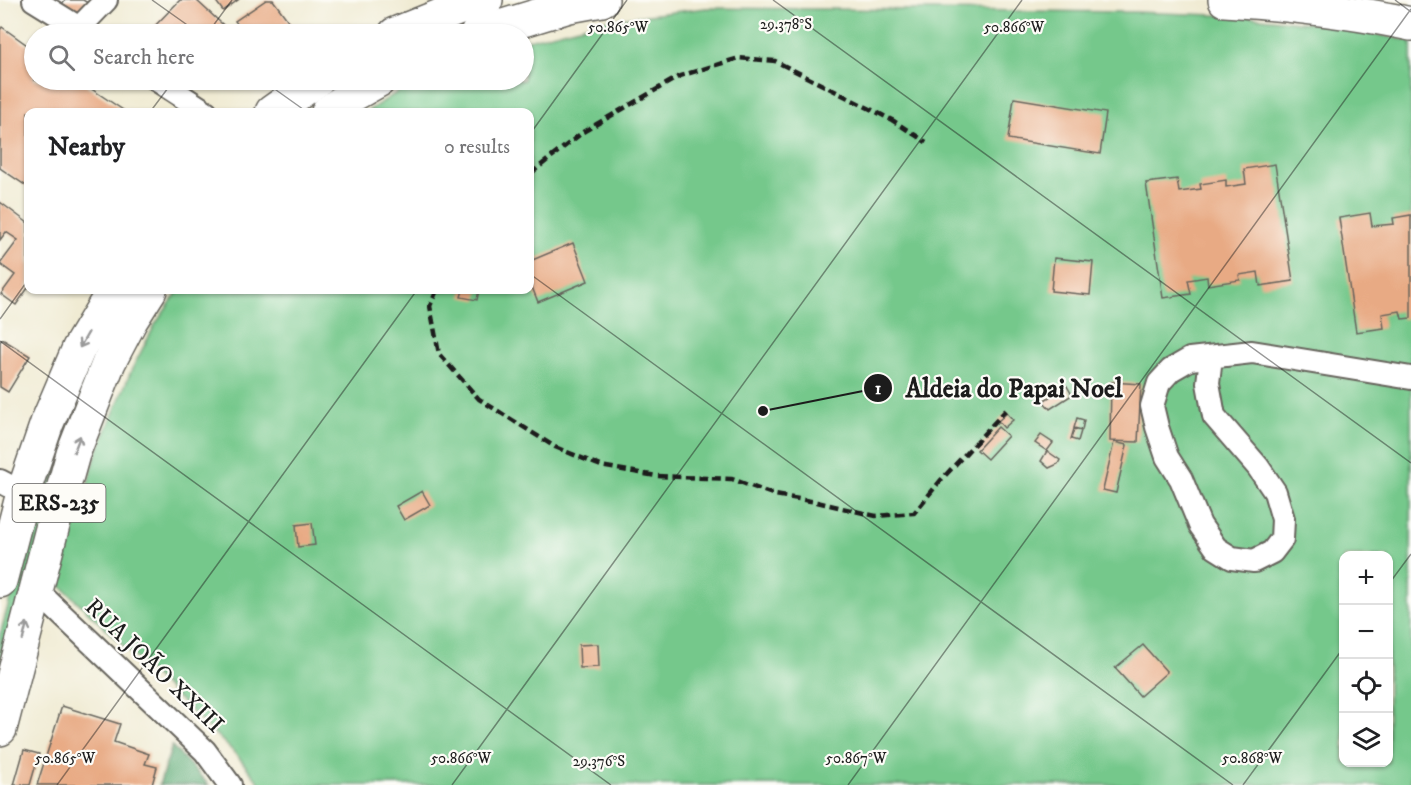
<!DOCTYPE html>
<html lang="en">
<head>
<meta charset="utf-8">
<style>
	body { margin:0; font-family:"IM FELL DW Pica",serif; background:#f2f2f2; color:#202124 }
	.controls { position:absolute; right:18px; bottom:18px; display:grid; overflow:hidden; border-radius:12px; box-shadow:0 2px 4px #0004 }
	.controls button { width:54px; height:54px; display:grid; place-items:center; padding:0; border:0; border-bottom:2px solid #e0e0e0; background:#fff; color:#202124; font:30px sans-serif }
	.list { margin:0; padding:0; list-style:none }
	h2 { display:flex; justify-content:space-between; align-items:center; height:78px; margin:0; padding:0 24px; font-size:26px }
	h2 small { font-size:20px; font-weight:400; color:#757577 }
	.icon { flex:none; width:33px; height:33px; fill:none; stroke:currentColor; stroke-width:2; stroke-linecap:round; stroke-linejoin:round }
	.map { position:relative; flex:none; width:1411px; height:785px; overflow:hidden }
	.search { position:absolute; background:#fff; box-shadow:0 2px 4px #0004; left:24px; top:24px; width:510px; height:66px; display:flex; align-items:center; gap:15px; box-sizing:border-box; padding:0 21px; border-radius:33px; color:#757577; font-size:22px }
	.panel { position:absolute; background:#fff; box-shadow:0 2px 4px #0004; left:24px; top:108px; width:510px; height:186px; border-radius:12px }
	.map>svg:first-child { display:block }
</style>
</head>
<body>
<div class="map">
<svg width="1411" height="785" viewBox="0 0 1411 785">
	<rect width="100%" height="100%" fill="#fdfcf7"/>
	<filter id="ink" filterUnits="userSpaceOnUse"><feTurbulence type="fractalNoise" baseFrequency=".0167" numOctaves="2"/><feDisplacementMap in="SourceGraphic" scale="12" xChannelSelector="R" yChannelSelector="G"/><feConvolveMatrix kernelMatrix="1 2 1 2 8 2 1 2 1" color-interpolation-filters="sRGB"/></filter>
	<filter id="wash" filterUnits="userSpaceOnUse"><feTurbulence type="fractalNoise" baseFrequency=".008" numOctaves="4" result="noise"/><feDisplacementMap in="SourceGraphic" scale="24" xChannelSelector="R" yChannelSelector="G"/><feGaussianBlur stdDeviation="1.35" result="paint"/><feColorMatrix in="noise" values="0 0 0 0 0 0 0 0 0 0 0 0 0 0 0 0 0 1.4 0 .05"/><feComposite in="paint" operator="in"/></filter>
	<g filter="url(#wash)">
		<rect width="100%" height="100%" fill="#f0ebd3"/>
		<g fill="#74c88b" stroke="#487254" stroke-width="1.5" fill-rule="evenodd">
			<path d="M706 8 1133 12 1243 16 1326 25 1411 41V785H261L236 754 60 585 66 556 97 452 132 369 156 323 179 290H530V112H366L409 85 423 80H524V41L607 20ZM1344 556H1388V762H1344Z"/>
			<polygon points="87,362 96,366 0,677 0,635 41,483"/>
		</g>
		<polygon fill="#5fac77" stroke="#3e644a" stroke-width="1.5" points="172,746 209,785 159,785"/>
		<g id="blocks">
			<g fill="#e8aa84">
				<polygon points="65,0 83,0 88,3 79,17 61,5"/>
				<polygon points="180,0 196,0 233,34 147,34"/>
				<polygon points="215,0 238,0 223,11"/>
				<polygon points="266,0 273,0 298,34 245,34 235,21"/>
				<polygon points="2,27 34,50 34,80 78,80 126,112 28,112 28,187 0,168 0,30"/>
				<polygon points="1014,98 1106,113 1100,154 1008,139"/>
				<polygon points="1275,164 1293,281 1260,286 1258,272 1239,275 1240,280 1208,285 1207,277 1188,280 1191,294 1163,298 1146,183 1177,179 1179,192 1201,189 1200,184 1226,180 1226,187 1246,184 1244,169"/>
				<polygon points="0,202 28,223 28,288 16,305 1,294 15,275 0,264 18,240 6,232 0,240"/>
				<polygon points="1370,213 1372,226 1394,224 1393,218 1411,215 1411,318 1402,319 1400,311 1382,314 1384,328 1356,332 1339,218"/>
				<polygon points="573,243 588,281 538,302 530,282 530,261"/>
				<polygon points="1054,258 1093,262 1090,295 1051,291"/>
				<polygon points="463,290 479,290 477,300 461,297"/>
				<polygon points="2,339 30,356 8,392 0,387 0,342"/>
				<polygon points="1111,382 1141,384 1138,442 1110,441"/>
				<polygon points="1067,386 1072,395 1050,409 1043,401"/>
				<polygon points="1007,413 1013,420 1004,428 998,421"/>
				<polygon points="1077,418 1084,420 1082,430 1074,428"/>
				<polygon points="998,427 1008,436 987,459 977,450"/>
				<polygon points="1074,429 1081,431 1078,441 1071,439"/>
				<polygon points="1041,435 1053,443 1047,451 1035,443"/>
				<polygon points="1114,442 1127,445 1116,493 1103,490"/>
				<polygon points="1047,451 1060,460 1058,464 1049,468 1041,461"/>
				<polygon points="422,491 430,505 404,520 396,506"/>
				<polygon points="312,523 315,545 298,547 296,525"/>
				<polygon points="598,644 599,667 580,668 579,645"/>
				<polygon points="1143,645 1167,672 1140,696 1115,668"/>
				<polygon points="62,706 120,724 114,742 149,754 145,764 157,767 152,785 37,785"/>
				<polygon points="24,750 39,754 30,785 14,785"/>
			</g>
		</g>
	</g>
	<g filter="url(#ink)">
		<use href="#blocks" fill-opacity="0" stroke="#66645c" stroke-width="1.5"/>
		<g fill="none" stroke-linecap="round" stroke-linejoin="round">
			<g stroke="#66645c" stroke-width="26">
				<g id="street">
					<polyline points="34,0 89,34"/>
					<polyline points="79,28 106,0"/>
					<polyline points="157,80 206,112"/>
					<polyline points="1211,357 1208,383 1214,416 1258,467 1275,492 1283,519 1282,539 1272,552 1254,561 1232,558 1216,548 1200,525 1181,479 1167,457 1157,427 1152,406 1159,383 1171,370 1190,359 1252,352 1411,378"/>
					<polyline points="0,481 23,493"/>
					<polyline points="36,590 205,751 230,785"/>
				</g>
			</g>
			<g stroke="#66645c" stroke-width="36">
				<g id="primary">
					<path d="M1225 0C1287 4 1350 11 1411 24"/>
					<polyline points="395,34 460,8 486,0"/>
					<polyline points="477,34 569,6 602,0"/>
					<polyline points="272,112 317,80"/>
					<polyline points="328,112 354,94 379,80"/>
					<polyline points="0,581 23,493 47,423 79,348 114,290"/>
					<polyline points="0,729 53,525 73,454 109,362 131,320 150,290"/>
				</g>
			</g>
			<use href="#street" stroke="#fff" stroke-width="22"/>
			<use href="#primary" stroke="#fff" stroke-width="33"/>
			<g stroke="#1c1c1c" stroke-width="4.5" stroke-dasharray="9 4.5" stroke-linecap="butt">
				<polyline points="530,174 583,132 680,76 739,58 775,61 892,120 926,142"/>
				<polyline points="437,290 430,306 439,354 479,399 555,447 601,466 656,476 732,479 775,495 817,502 876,516 914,513 941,480 1006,410"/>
			</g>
		</g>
		<defs><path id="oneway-shaft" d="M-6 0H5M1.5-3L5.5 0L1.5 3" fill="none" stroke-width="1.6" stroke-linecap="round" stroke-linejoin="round" transform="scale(1.5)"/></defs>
		<g stroke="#999">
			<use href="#oneway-shaft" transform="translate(84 340) rotate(120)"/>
			<use href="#oneway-shaft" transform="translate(77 444) rotate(-69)"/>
			<use href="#oneway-shaft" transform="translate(25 631) rotate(-76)"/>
		</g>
	</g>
	<path fill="none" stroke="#1c1c1c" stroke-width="1.5" stroke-opacity="0.45" d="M152 0 200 34M773 0 1411 463M1395 0 1411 12M207 34 232 0M262 80 307 112M150 112 174 80M530 134 627 0M530 274 1233 785M0 319 28 280M0 341 611 785M1388 585 1411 554M57 785 417 290M452 785 1022 0M848 785 1411 9M1243 785 1344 647"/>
	<g text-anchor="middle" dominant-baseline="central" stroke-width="4.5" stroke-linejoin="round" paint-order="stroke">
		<rect fill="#fdfcf7" stroke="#605f5e" stroke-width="1.5" x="12.5" y="484" width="93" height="38" rx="4.5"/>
		<g font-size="22" font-weight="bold" fill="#1c1c1c">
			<text x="59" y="503">ERS-235</text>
		</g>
		<g font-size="24" fill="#1c1c1c" stroke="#fdfcf7">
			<text transform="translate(154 666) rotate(44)">RUA JOÃO XXIII</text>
		</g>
	</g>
	<g font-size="15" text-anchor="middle" fill="#1c1c1c" stroke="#fdfcf7" stroke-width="4.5" stroke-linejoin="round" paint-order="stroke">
		<text x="786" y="29">29.378°S</text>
		<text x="618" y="32">50.865°W</text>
		<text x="1014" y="32">50.866°W</text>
		<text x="65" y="763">50.865°W</text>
		<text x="461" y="763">50.866°W</text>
		<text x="856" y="763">50.867°W</text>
		<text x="1252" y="763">50.868°W</text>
		<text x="599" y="766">29.376°S</text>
	</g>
	<path fill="none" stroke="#1c1c1c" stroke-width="2" d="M763 411L878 388"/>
	<g fill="#1c1c1c" stroke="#fdfcf7" stroke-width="2">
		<circle cx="763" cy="411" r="6"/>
		<circle cx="878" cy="388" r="15"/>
	</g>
	<g font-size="18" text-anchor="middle" font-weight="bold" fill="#fff">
		<text x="878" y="394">1</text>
	</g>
	<g font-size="26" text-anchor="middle" font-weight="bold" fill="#1c1c1c" stroke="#fdfcf7" stroke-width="4.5" stroke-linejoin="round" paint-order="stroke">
		<text x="1014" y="397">Aldeia do Papai Noel</text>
	</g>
</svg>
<div class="controls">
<button>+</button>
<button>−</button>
<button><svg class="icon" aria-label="locate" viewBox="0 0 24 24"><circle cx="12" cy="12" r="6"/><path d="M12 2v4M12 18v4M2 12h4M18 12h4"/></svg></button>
<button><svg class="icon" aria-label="layers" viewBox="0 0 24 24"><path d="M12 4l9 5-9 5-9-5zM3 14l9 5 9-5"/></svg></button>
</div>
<div class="search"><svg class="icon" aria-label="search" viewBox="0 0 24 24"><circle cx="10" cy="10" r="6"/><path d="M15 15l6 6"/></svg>Search here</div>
<section class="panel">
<h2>Nearby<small>0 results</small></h2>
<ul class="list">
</ul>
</section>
</div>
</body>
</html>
